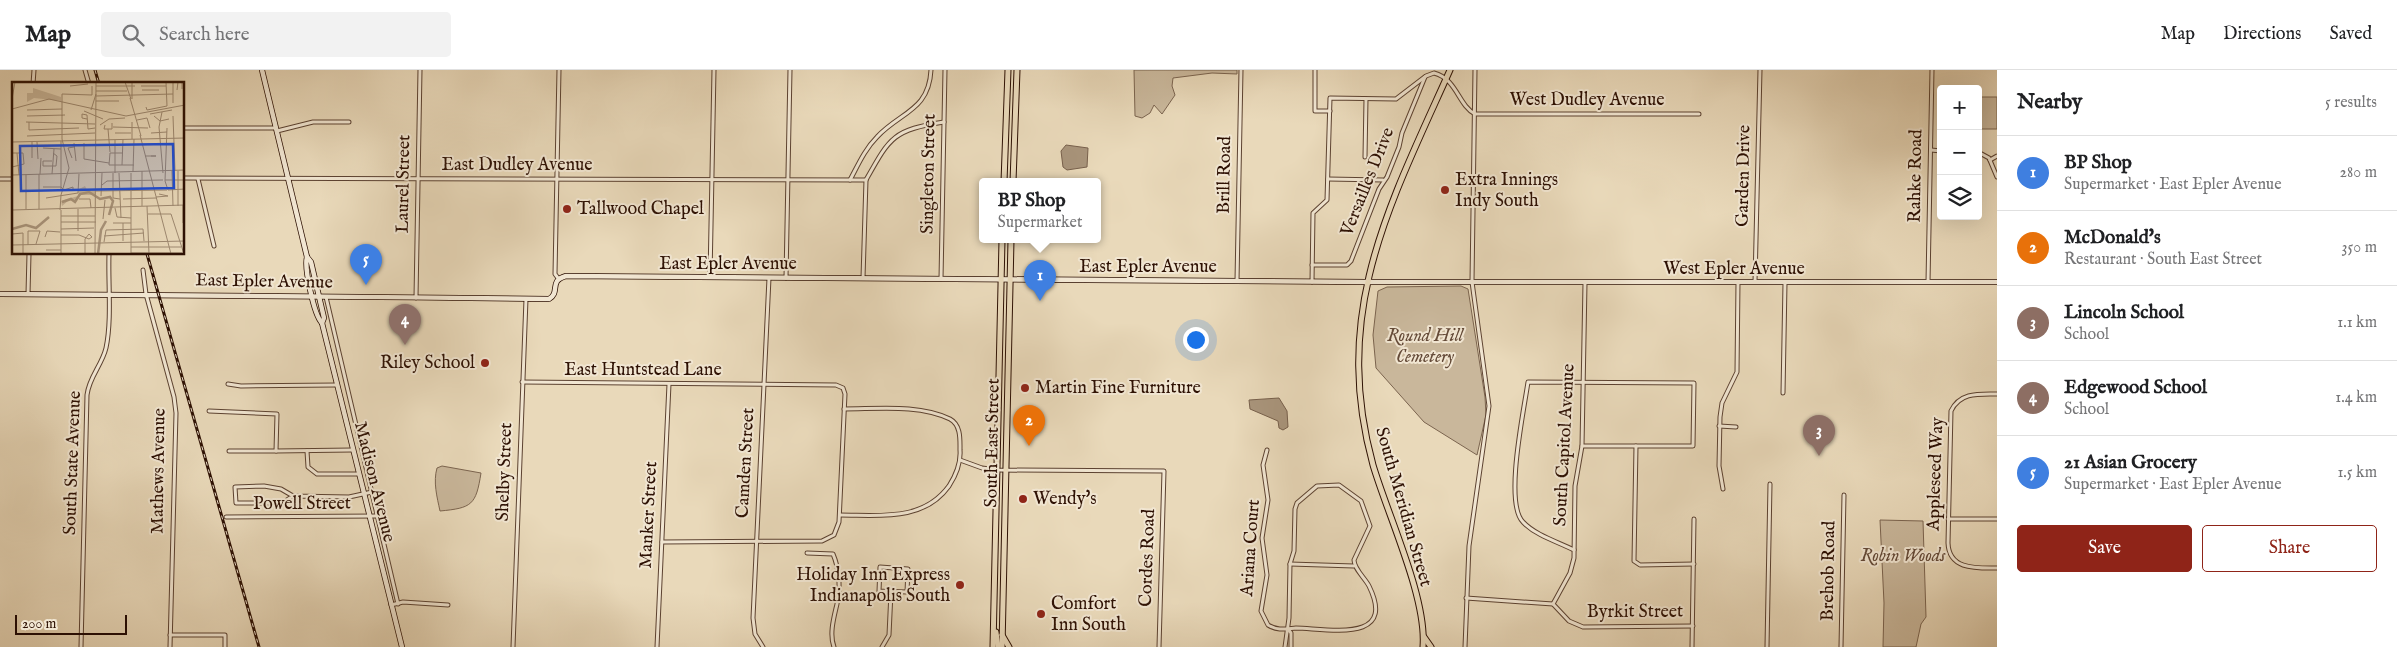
<!DOCTYPE html>
<html lang="en">
<head>
<meta charset="utf-8">
<style>
	body { margin:0; font-family:"IM FELL English",serif; background:#f2f2f2; color:#202124 }
	.controls { position:absolute; right:15px; top:15px; display:grid; overflow:hidden; border-radius:5px; box-shadow:0 5px 20px #0002 }
	.controls button { width:45px; height:45px; display:grid; place-items:center; padding:0; border:0; border-bottom:1px solid #e0e0e0; background:#fff; color:#202124; font:25px sans-serif }
	.scale { position:absolute; left:15px; bottom:12px; width:112px; box-sizing:border-box; padding-left:5px; border:2px solid #2d1003; border-top:0; font-size:14px; line-height:18px; white-space:nowrap; color:#2d1003; -webkit-text-stroke:4px #f1e6d2; paint-order:stroke }
	.you { position:absolute; left:1195px; top:269px; width:18px; height:18px; margin:-12px; border:4px solid #fff; border-radius:50%; background:#1a73e8; box-shadow:0 0 0 8px #1a73e833 }
	.badge { display:grid; place-items:center; width:32px; height:32px; border-radius:50%; background:#8f2418; color:#fff; font-size:16px; font-weight:700 }
	.pin { position:absolute; translate:-50% -41px; filter:drop-shadow(0 1px 2px #0008) }
	.pin::after { content:''; position:absolute; top:26px; width:18px; height:15px; background:inherit; clip-path:polygon(0 0,100% 0,50% 100%) }
	.popup { position:absolute; left:979px; top:108px; width:122px; height:65px; box-sizing:border-box; display:grid; place-content:center; border-radius:5px; background:#fff; filter:drop-shadow(0 1px 4px #0005); font-size:16px; white-space:nowrap; color:#757577 }
	.popup b { font-size:19px; color:#202124 }
	.popup::after { content:''; position:absolute; left:50%; top:100%; margin-left:-10px; border:10px solid transparent; border-top-color:#fff }
	.list { margin:0; padding:0; list-style:none }
	h2 { display:flex; justify-content:space-between; align-items:center; height:65px; margin:0; padding:0 20px; font-size:21px }
	h2 small { font-size:16px; font-weight:400; color:#757577 }
	.list li { display:grid; grid-template-columns:32px 1fr auto; gap:15px; align-items:center; box-sizing:border-box; height:75px; padding:0 20px; border-top:1px solid #e0e0e0 }
	.list b { display:block; font-size:19px; white-space:nowrap }
	.list p { margin:0; font-size:16px; white-space:nowrap; color:#757577 }
	.list em { font-size:16px; font-style:normal; color:#757577 }
	.actions { display:flex; gap:10px; padding:15px 20px }
	.actions a { flex:1; padding:11px 0; border:1px solid #8f2418; border-radius:5px; text-align:center; font-size:18px; color:#8f2418 }
	.actions .main { background:#8f2418; color:#fff }
	.icon { flex:none; width:28px; height:28px; fill:none; stroke:currentColor; stroke-width:2; stroke-linecap:round; stroke-linejoin:round }
	.map { position:relative; flex:none; width:1997px; height:577px; overflow:hidden }
	header { display:flex; align-items:center; gap:30px; box-sizing:border-box; height:70px; padding:0 25px; background:#fff; border-bottom:1px solid #e0e0e0 }
	header strong { font-size:24px }
	nav { display:flex; gap:28px; margin-inline-start:auto; font-size:18px }
	.search { width:350px; height:45px; background:#f2f2f2; display:flex; align-items:center; gap:12px; box-sizing:border-box; padding:0 18px; border-radius:5px; color:#757577; font-size:19px }
	main { display:flex }
	aside { flex:1; background:#fff }
	.map>svg:first-child { display:block }
</style>
</head>
<body>
<header>
<strong>Map</strong>
<div class="search"><svg class="icon" aria-label="search" viewBox="0 0 24 24"><circle cx="10" cy="10" r="6"/><path d="M15 15l6 6"/></svg>Search here</div>
<nav><a>Map</a><a>Directions</a><a>Saved</a></nav>
</header>
<main>
<div class="map">
<svg width="1997" height="577" viewBox="0 0 1997 577">
	<rect width="100%" height="100%" fill="#e9d9ba"/>
	<filter id="stains"><feTurbulence type="fractalNoise" baseFrequency=".004" numOctaves="4"/><feColorMatrix values="0 0 0 0 .2 0 0 0 0 .09 0 0 0 0 .02 0 0 0 .5 -.17"/></filter>
	<radialGradient id="worn" r=".72"><stop offset=".6" stop-color="#630" stop-opacity="0"/><stop offset="1" stop-color="#630" stop-opacity=".3"/></radialGradient>
	<g fill="#c9b79b" stroke="#7b644f">
		<polygon points="1134,0 1237,0 1237,4 1212,3 1173,8 1172,16 1175,25 1162,44 1154,35 1150,43 1142,48 1135,46"/>
		<rect x="1978" y="27" width="19" height="32"/>
		<polygon points="1461,216 1468,219 1485,327 1486,345 1477,385 1424,352 1376,298 1373,265 1378,221 1387,217"/>
		<path d="M442 396 481 403C476 435 472 438 440 441 437 427 433 412 437 398Z"/>
		<polygon points="1880,450 1923,451 1926,547 1921,554 1916,577 1883,577 1884,533"/>
	</g>
	<g fill="#a9957c" stroke="#77604c">
		<polygon points="1066,75 1088,78 1087,97 1067,100 1063,97 1061,81"/>
		<polygon points="1279,328 1287,341 1288,357 1283,360 1279,358 1278,351 1250,339 1249,330"/>
	</g>
	<g fill="none" stroke-linecap="round" stroke-linejoin="round">
		<g stroke="#5c4231" stroke-width="5">
			<g id="street">
				<polyline points="85,0 89,14"/>
				<polyline points="1315,0 1315,41 1330,41"/>
				<polyline points="33,14 34,0"/>
				<polyline points="184,58 275,58"/>
				<polyline points="277,61 313,52 349,52"/>
				<polyline points="1931,80 1941,81"/>
				<polyline points="1978,82 1989,88 1997,107"/>
				<polyline points="1365,87 1366,29"/>
				<polyline points="1990,90 1997,86"/>
				<path d="M184 108 866 110C890 67 893 60 944 52"/>
				<polyline points="0,109 14,109"/>
				<polyline points="198,109 214,176"/>
				<polyline points="1328,109 1383,110"/>
				<path d="M850 110C858 95 865 79 877 67 900 42 929 41 931 0"/>
				<polyline points="1312,195 1347,195 1351,191 1379,119 1387,107 1399,77 1402,63 1425,7"/>
				<polyline points="143,200 146,224 174,327 176,343 170,577"/>
				<polyline points="710,207 714,0"/>
				<polyline points="558,208 555,204 559,0"/>
				<polyline points="786,208 790,0"/>
				<polyline points="863,208 866,110"/>
				<polyline points="941,209 945,0"/>
				<polyline points="1237,211 1241,0"/>
				<path d="M1312 212 1313 143 1327 130 1330 28 1396 29 1426 6 1434 3C1457 9 1458 35 1475 44H1699"/>
				<polyline points="1755,212 1760,0"/>
				<polyline points="1928,212 1932,0"/>
				<polyline points="28,224 29,184"/>
				<polyline points="326,227 398,534"/>
				<polyline points="416,228 420,0"/>
				<polyline points="522,312 836,315 843,318 845,324 839,452 834,465 822,471 662,472"/>
				<polyline points="228,314 241,316 336,315"/>
				<polyline points="1783,323 1785,213"/>
				<path d="M1997 324C1979 324 1960 322 1951 341L1948 473C1949 500 1976 498 1997 498"/>
				<polyline points="209,341 277,344 276,381 352,380"/>
				<polyline points="1719,356 1736,357"/>
				<polyline points="1636,376 1634,491 1640,495 1694,494"/>
				<path d="M1267 380 1263 395 1268 430 1262 468 1267 505 1261 541 1268 555C1278 561 1285 559 1296 558 1330 559 1397 573 1369 516 1365 508 1354 499 1354 490L1370 456 1361 431 1339 415 1317 416 1297 433 1295 439 1294 481 1290 494 1289 548 1285 577"/>
				<polyline points="229,381 276,381"/>
				<polyline points="307,381 308,397 317,404 358,404"/>
				<polyline points="960,390 982,398 997,400 1164,401 1159,577"/>
				<polyline points="1723,419 1719,396 1720,347 1722,333 1737,302 1738,212"/>
				<polyline points="293,426 282,433 236,433 235,417 264,416 281,419 293,426 349,427 372,422"/>
				<path d="M840 445C879 445 923 452 949 416 956 405 961 393 960 380 960 369 961 355 950 349 919 334 878 339 844 339"/>
				<polyline points="226,447 378,446"/>
				<polyline points="1948,449 1997,449"/>
				<path d="M1574 480C1558 472 1535 465 1523 452 1504 433 1524 340 1528 312L1694 313 1693 376H1582"/>
				<path d="M807 483 833 484C839 498 841 518 837 534 834 547 829 564 834 577"/>
				<polyline points="1290,494 1354,496"/>
				<polygon points="880,497 908,499 907,522 879,521"/>
				<polyline points="1466,528 1553,534 1569,551 1583,557 1693,556"/>
				<polyline points="1553,534 1570,503 1574,488 1575,416 1582,376 1585,213"/>
				<polyline points="391,535 403,532 448,535"/>
				<polyline points="1288,559 1291,563 1291,577"/>
				<polyline points="170,565 225,565 225,577"/>
				<path d="M81 577 87 325C89 307 102 295 106 278 112 250 108 213 109 184"/>
				<polyline points="513,577 526,229"/>
				<polyline points="657,577 669,314"/>
				<polyline points="763,577 755,564 753,548 769,208"/>
				<polyline points="882,577 889,565 891,522"/>
				<polyline points="1465,577 1469,476 1489,336 1472,212 1475,0"/>
				<polyline points="1692,577 1694,449"/>
				<polyline points="1767,577 1770,414"/>
				<polyline points="1841,577 1844,425"/>
			</g>
		</g>
		<g stroke="#2d1003" stroke-width="6">
			<g id="secondary">
				<polyline points="262,0 307,187 311,192 324,248 322,253"/>
				<path d="M307 187C304 198 314 245 322 253L402 577"/>
				<path d="M0 224C183 224 366 227 549 229 561 222 548 211 566 206L1366 212H1997"/>
			</g>
		</g>
		<g stroke="#2d1003" stroke-width="7">
			<g id="primary">
				<polyline points="1004,112 1008,0"/>
				<polyline points="1013,112 1017,0"/>
				<polyline points="996,562 998,577"/>
				<polyline points="1002,565 1009,577"/>
				<polyline points="1424,567 1431,577"/>
				<polyline points="993,577 1002,170"/>
				<polyline points="1002,577 1011,170"/>
				<path d="M1423 577C1427 528 1388 446 1373 395 1331 242 1389 136 1450 0"/>
			</g>
		</g>
		<use href="#street" stroke="#f1e6d2" stroke-width="3"/>
		<use href="#secondary" stroke="#f1e6d2" stroke-width="4.5"/>
		<use href="#primary" stroke="#e9d9ba" stroke-width="5"/>
		<g stroke="#2d1003" stroke-width="3">
			<g id="rail">
				<polyline points="95,0 99,14"/>
				<polyline points="147,184 259,577"/>
			</g>
		</g>
		<use href="#rail" stroke="#f1e6d2" stroke-width="1" stroke-dasharray="4" stroke-linecap="butt"/>
	</g>
	<g fill="#8f2418" stroke="#f1e6d2" stroke-width="2">
		<circle cx="1445" cy="120" r="5"/>
		<circle cx="567" cy="139" r="5"/>
		<circle cx="485" cy="293" r="5"/>
		<circle cx="1025" cy="318" r="5"/>
		<circle cx="1023" cy="429" r="5"/>
		<circle cx="960" cy="515" r="5"/>
		<circle cx="1041" cy="544" r="5"/>
	</g>
	<g text-anchor="middle" dominant-baseline="central" stroke-width="4" stroke-linejoin="round" paint-order="stroke">
		<g font-size="18" fill="#2d1003" stroke="#f1e6d2">
			<text x="1587" y="30">West Dudley Avenue</text>
			<text x="517" y="95">East Dudley Avenue</text>
			<text transform="translate(929 104) rotate(-89)">Singleton Street</text>
			<text transform="translate(1225 105) rotate(-89)">Brill Road</text>
			<text transform="translate(1744 106) rotate(-89)">Garden Drive</text>
			<text transform="translate(1916 106) rotate(-89)">Rahke Road</text>
			<text transform="translate(1368 112) rotate(-68)">Versailles Drive</text>
			<text transform="translate(404 114) rotate(-89)">Laurel Street</text>
			<text x="728" y="194">East Epler Avenue</text>
			<text x="1148" y="197">East Epler Avenue</text>
			<text x="1734" y="199">West Epler Avenue</text>
			<text transform="translate(264 212) rotate(1)">East Epler Avenue</text>
			<text x="643" y="300">East Huntstead Lane</text>
			<text transform="translate(993 373) rotate(-89)">South East Street</text>
			<text transform="translate(1565 375) rotate(-87)">South Capitol Avenue</text>
			<text transform="translate(73 393) rotate(-88)">South State Avenue</text>
			<text transform="translate(746 393) rotate(-87)">Camden Street</text>
			<text transform="translate(159 401) rotate(-89)">Mathews Avenue</text>
			<text transform="translate(505 402) rotate(-88)">Shelby Street</text>
			<text transform="translate(1936 404) rotate(-88)">Appleseed Way</text>
			<text transform="translate(374 412) rotate(76)">Madison Avenue</text>
			<text x="302" y="434">Powell Street</text>
			<text transform="translate(1403 437) rotate(74)">South Meridian Street</text>
			<text transform="translate(649 445) rotate(-87)">Manker Street</text>
			<text transform="translate(1251 478) rotate(-86)">Ariana Court</text>
			<text transform="translate(1148 488) rotate(-88)">Cordes Road</text>
			<text transform="translate(1829 501) rotate(-89)">Brehob Road</text>
			<text x="1635" y="542">Byrkit Street</text>
		</g>
		<g font-size="18" fill="#2d1003" stroke="#f1e6d2" text-anchor="start">
			<text x="1455" y="110">Extra Innings<tspan x="1455" dy="21">Indy South</tspan></text>
			<text x="577" y="139">Tallwood Chapel</text>
			<text x="475" y="293" text-anchor="end">Riley School</text>
			<text x="1035" y="318">Martin Fine Furniture</text>
			<text x="1033" y="429">Wendy's</text>
			<text x="950" y="505" text-anchor="end">Holiday Inn Express<tspan x="950" dy="21">Indianapolis South</tspan></text>
			<text x="1051" y="534">Comfort<tspan x="1051" dy="21">Inn South</tspan></text>
		</g>
		<g font-size="18" font-style="italic" fill="#644a38" stroke="#f1e6d2">
			<text x="1425" y="266">Round Hill<tspan x="1425" dy="21">Cemetery</tspan></text>
			<text x="1903" y="486">Robin Woods</text>
		</g>
	</g>
	<g transform="translate(12 12)">
		<rect width="172" height="172" fill="#e9d9ba"/>
		<path d="M21 6 49 15V19L22 16 15 20V11H21ZM73 104 75 108H83V113H69L64 120 57 118 50 124 49 119 66 114 67 107Z" fill="#c9b79b"/>
		<path fill="none" stroke="#a9957c" stroke-width="2.5" d="M50 120 59 117 63 120 68 112 77 110 88 117 98 115 101 119 97 133M0 147 14 143 24 146 37 135M86 172 89 148 94 139"/>
		<path fill="none" stroke="#9e8971" stroke-width="1" d="M113 0 119 17M120 0V17M161 0V21M58 4 76 2M84 4H123M129 4H154M130 8H147M165 8 166 0H170V7M84 9H115M50 12 80 13V4M50 12V34M84 14 161 12M118 16 129 54M0 17 3 0M84 19H107M134 25 135 28 155 24 154 0M0 27 37 17 114 34 173 23M15 28 50 27M79 28 84 12M72 29 91 37M150 30 147 45 151 91M138 32 160 28M15 34 53 33M142 34 148 39 157 37M161 34 163 89M75 37 70 36V32L75 33 76 47 83 46M125 38 135 36 138 46M14 40 83 42M17 40V48L67 46M88 43 97 37 113 36M93 43 92 47H100V41M101 45 136 46M155 46 153 99 156 108 173 107M96 47 98 70M103 51H119M139 51 155 50M128 53 159 172M15 54 83 51M120 57V40M103 58V91M0 60 173 56M20 60V76M25 60 26 77M62 61 64 79M72 61V77L97 81M31 66 49 67M0 71H11L12 82 0 85M5 71 7 93M111 71H98L97 83H122M133 74H144H139M60 76 56 66 62 65M40 79H31V84H44L45 74 41 71M110 83 111 57M121 89 122 57M160 89 161 124M101 91V116L108 117M107 91 109 136M119 91V172M28 92 29 76M40 92 42 67M0 93 173 88M153 98H172M90 103 95 99 151 98M31 105H49L52 108 61 105V108M49 109V59M84 109 155 108M89 114 90 91M144 115 156 114 147 112M34 116 66 111 67 92M67 117H78L79 126M111 117 144 116M172 123V56M130 124V89M135 124 137 172M166 124V89M103 126 105 135 119 136M14 127V92M27 127V92M66 127V149M0 128 173 123M48 128 49 113 57 86 50 57V33M49 128V172M136 132H159L172 172M49 134H83M91 137 93 118M49 140H84M101 141H119M111 141V159M171 141V123M49 147 82 146M0 152 11 151V172M49 153H67L77 157 80 155 77 152M92 154 132 151M33 155 35 149 48 150M92 160 94 148 131 147 132 159M0 163 173 159M16 163V149H28L24 162M119 165H169M34 168H49M119 171H170M73 172V157L77 152M83 172 84 0"/>
		<path fill="#1d4ed8" fill-opacity="0.15" stroke="#1d4ed8" stroke-width="2.5" d="M161 62 162 106 9 109 8 64Z"/>
		<rect width="172" height="172" fill="none" stroke="#2d1003" stroke-width="2.5"/>
	</g>
	<rect width="100%" height="100%" filter="url(#stains)"/>
	<rect width="100%" height="100%" fill="url(#worn)"/>
</svg>
<div class="controls">
<button>+</button>
<button>−</button>
<button><svg class="icon" aria-label="layers" viewBox="0 0 24 24"><path d="M12 4l9 5-9 5-9-5zM3 14l9 5 9-5"/></svg></button>
</div>
<div class="scale">200 m</div>
<div class="you"></div>
<div class="pin badge" style="left:1040px;top:231px;background:#3f7fe0">1</div>
<div class="popup"><b>BP Shop</b>Supermarket</div>
<div class="pin badge" style="left:1029px;top:376px;background:#e8710a">2</div>
<div class="pin badge" style="left:1819px;top:386px;background:#8d6e63">3</div>
<div class="pin badge" style="left:405px;top:275px;background:#8d6e63">4</div>
<div class="pin badge" style="left:366px;top:215px;background:#3f7fe0">5</div>
</div>
<aside>
<h2>Nearby<small>5 results</small></h2>
<ul class="list">
<li><span class="badge" style="background:#3f7fe0">1</span><div><b>BP Shop</b><p>Supermarket · East Epler Avenue</p></div><em>280 m</em></li>
<li><span class="badge" style="background:#e8710a">2</span><div><b>McDonald's</b><p>Restaurant · South East Street</p></div><em>350 m</em></li>
<li><span class="badge" style="background:#8d6e63">3</span><div><b>Lincoln School</b><p>School</p></div><em>1.1 km</em></li>
<li><span class="badge" style="background:#8d6e63">4</span><div><b>Edgewood School</b><p>School</p></div><em>1.4 km</em></li>
<li><span class="badge" style="background:#3f7fe0">5</span><div><b>21 Asian Grocery</b><p>Supermarket · East Epler Avenue</p></div><em>1.5 km</em></li>
</ul>
<div class="actions"><a class="main">Save</a><a>Share</a></div>
</aside>
</main>
</body>
</html>
